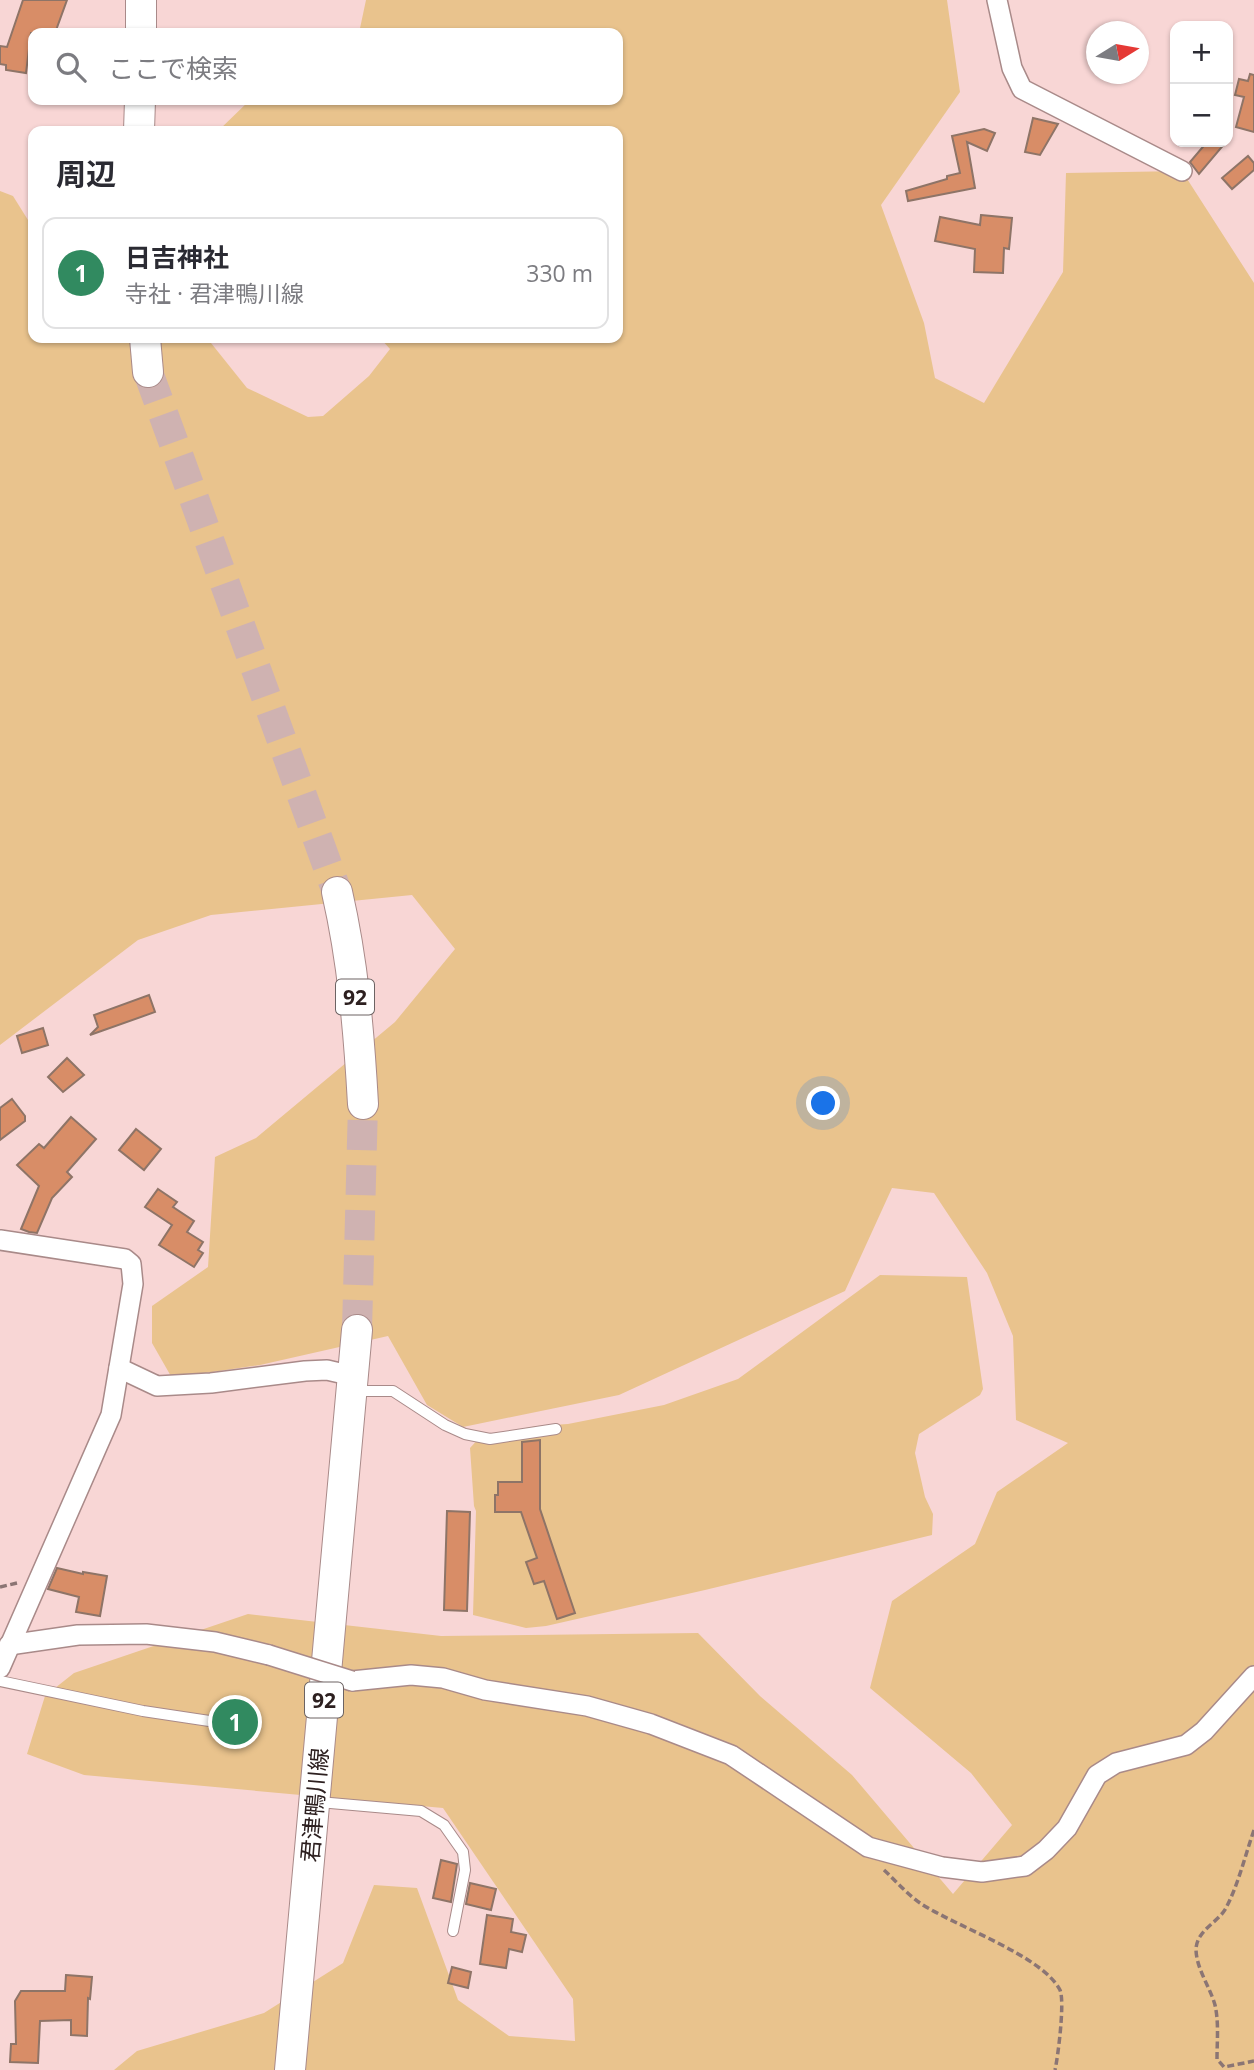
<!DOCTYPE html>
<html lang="ja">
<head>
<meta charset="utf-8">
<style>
	body { margin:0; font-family:"Open Sans","Noto Sans JP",sans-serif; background:#f2f2f3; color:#2b2b33 }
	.controls { position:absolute; right:21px; top:21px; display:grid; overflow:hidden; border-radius:14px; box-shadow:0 2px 5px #0004 }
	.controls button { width:63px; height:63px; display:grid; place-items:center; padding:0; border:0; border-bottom:2px solid #e1e1e2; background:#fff; color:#2b2b33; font:35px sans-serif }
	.compass { position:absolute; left:1086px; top:21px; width:63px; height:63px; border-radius:50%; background:#fff; box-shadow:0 2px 5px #0004; rotate:79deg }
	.you { position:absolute; left:824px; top:1104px; width:24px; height:24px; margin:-18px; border:5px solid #fff; border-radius:50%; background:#1a73e8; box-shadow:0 0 0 10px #1a73e833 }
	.badge { display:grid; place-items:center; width:46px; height:46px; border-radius:50%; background:#318a60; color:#fff; font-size:23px; font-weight:700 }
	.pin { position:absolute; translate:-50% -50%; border:4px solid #fff; box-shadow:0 2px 7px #0006 }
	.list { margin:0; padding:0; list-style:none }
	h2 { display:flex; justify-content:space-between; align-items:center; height:91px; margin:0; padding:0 28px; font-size:30px }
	h2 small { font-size:23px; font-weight:400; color:#7c7c81 }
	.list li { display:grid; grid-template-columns:46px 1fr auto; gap:21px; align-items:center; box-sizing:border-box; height:112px; margin:0 14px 14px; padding:0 14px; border:2px solid #e1e1e2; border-radius:14px }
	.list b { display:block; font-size:26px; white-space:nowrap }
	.list p { margin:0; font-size:23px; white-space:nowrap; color:#7c7c81 }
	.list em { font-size:23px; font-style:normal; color:#7c7c81 }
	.icon { flex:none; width:38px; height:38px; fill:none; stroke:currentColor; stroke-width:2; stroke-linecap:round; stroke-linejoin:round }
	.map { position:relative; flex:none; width:1254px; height:2070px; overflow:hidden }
	.search { position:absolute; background:#fff; box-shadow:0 2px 5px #0004; left:28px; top:28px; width:595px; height:77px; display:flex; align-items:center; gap:18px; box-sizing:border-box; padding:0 24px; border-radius:14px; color:#7c7c81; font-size:26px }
	.panel { position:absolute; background:#fff; box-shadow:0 2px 5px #0004; left:28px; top:126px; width:595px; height:217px; border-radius:14px }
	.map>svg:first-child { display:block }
</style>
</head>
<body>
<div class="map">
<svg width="1254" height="2070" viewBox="0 0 1254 2070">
	<rect width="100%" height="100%" fill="#f8d6d5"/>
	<g fill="#e9c38d">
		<polygon points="366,0 947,0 960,92 881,205 924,323 935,378 984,403 1063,272 1066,173 1182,171 1254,283 1254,2070 114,2070 137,2051 264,2013 343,1963 374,1885 417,1888 458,2000 509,2036 575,2041 573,1999 443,1808 84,1775 27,1754 45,1696 74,1673 248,1614 441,1636 698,1633 760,1696 852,1775 953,1894 1012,1825 971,1773 870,1688 892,1601 975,1544 997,1492 1068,1443 1016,1420 1013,1336 987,1273 934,1193 892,1188 845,1291 619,1395 463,1427 427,1405 388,1336 260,1365 172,1378 152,1343 152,1306 208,1267 215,1157 256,1138 395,1022 455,949 412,895 211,915 138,940 0,1045 0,191 13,196 33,228 33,338 207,338 247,388 308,417 323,416 369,376 390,349 380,338 618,338 618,131 218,131 250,100 618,100 618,33 359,33"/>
		<polygon points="880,1275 967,1277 983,1389 980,1395 919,1434 915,1453 925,1497 933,1514 932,1535 705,1590 546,1626 526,1628 473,1615 476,1511 474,1506 470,1448 481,1436 537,1426 568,1424 664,1405 738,1379"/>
	</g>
	<g fill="#d88d67" stroke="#8e7467" stroke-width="2">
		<polygon points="23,0 67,0 55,33 31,33 26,73 6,70 6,65 0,64 0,46 7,47"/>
		<polygon points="1250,74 1254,75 1254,132 1236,127 1244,97 1235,95 1239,79 1248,81"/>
		<polygon points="1033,118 1058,124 1040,155 1025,152"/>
		<polygon points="984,129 995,133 987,151 967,142 975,188 908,201 906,191 947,179 947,176 960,173 952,136"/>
		<polygon points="1207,142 1226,142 1199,174 1190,162"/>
		<polygon points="1248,156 1254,163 1254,170 1232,189 1222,178"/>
		<polygon points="981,215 1012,218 1009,249 1004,248 1003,273 974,272 975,249 935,241 940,217 980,225"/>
		<polygon points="149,995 155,1012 90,1035 98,1027 94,1015"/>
		<polygon points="43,1028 48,1045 22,1053 17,1036"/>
		<polygon points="67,1058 84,1075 63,1092 48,1077"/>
		<polygon points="12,1099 25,1116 25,1121 0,1140 0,1108"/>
		<polygon points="71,1117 96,1139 67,1172 72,1177 52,1198 37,1233 29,1232 21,1229 39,1186 17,1165 39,1144 44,1148"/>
		<polygon points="136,1129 161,1149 144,1170 119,1150"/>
		<polygon points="158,1189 177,1202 173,1207 194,1221 187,1232 203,1242 198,1250 203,1253 194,1267 159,1245 172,1225 145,1207"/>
		<polygon points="540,1440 540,1509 575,1613 557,1619 544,1581 534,1584 526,1562 537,1558 521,1512 495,1512 495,1495 498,1495 498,1482 522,1482 522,1442"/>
		<polygon points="447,1511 470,1512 467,1611 444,1610"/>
		<polygon points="57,1568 83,1574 83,1572 107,1576 100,1616 76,1612 79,1597 48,1589"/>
		<polygon points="441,1860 457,1864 451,1902 433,1898"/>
		<polygon points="470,1883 496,1889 491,1910 466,1904"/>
		<polygon points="487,1915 513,1919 511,1932 526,1935 522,1952 509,1949 506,1968 480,1964"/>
		<polygon points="452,1967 471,1972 468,1988 448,1983"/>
		<polygon points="66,1975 92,1977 90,1999 88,1998 87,2036 71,2035 71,2020 40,2021 38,2063 10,2062 11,2044 16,2044 15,2001 21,1991 65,1991"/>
	</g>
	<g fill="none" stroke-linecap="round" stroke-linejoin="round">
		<g stroke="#cfb2b1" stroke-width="30" stroke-dasharray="30 15" stroke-linecap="butt">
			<polyline points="148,372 337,892"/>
			<polyline points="357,1330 363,1104"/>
		</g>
		<g stroke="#a98a89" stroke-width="12">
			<g id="lane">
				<polyline points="356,1391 393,1391 445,1425 465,1434 490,1439 556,1429"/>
				<polyline points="0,1681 143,1711 216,1722"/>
				<polyline points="319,1802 421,1811 444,1825 463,1852 465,1870 453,1931"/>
			</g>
		</g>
		<g stroke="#a98a89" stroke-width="22">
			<g id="street">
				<polyline points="997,0 1012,68 1022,89 1182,171"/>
				<polyline points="0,1240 125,1259 131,1264 133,1284 111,1415 0,1668"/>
				<polyline points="119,1368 157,1386 211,1383 305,1371 327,1370 353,1376"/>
				<polyline points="9,1645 78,1635 146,1634 215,1642 269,1655"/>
				<polyline points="352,1681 411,1675 443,1678 485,1690 587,1706 651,1724 731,1755 868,1847 942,1867 982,1872 1025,1866 1046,1850 1067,1828 1097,1775 1116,1763 1186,1745 1204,1731 1254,1676"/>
			</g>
		</g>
		<g stroke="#a98a89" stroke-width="32">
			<g id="primary">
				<polyline points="141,0 141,33"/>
				<polyline points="139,131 140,100"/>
				<polyline points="145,338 148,372"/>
				<path d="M337 892C353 962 359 1032 363 1104"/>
				<polyline points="290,2070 357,1330"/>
			</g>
		</g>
		<g stroke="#8b7574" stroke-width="3.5" stroke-dasharray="7 3.5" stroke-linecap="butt">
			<polyline points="0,1587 17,1583"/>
			<path d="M1254 1830C1245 1856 1239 1882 1227 1906 1220 1922 1197 1929 1196 1949 1196 1968 1210 1987 1215 2005 1219 2023 1217 2041 1217 2059L1224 2067 1254 2061"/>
			<path d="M884 1870C896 1881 907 1894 920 1903 954 1926 1042 1955 1060 1990 1065 2001 1058 2057 1055 2070"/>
		</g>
		<use href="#lane" stroke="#fff" stroke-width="10"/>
		<use href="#street" stroke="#fff" stroke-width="19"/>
		<use href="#primary" stroke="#fff" stroke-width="30"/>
		<g stroke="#a98a89" stroke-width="22" stroke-linecap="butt">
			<polyline id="street-bridge" points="269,1655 352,1681"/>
		</g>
		<use href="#street-bridge" stroke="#fff" stroke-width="19"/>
	</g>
	<g text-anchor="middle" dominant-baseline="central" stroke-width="6" stroke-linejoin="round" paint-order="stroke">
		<g fill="#fff" stroke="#6c6363" stroke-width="2">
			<rect x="336" y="979.5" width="38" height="35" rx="5"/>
			<rect x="305" y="1682.5" width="38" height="35" rx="5"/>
		</g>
		<g font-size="21" font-weight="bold" fill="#2d2020">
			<text x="355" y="997">92</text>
			<text x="324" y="1700">92</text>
		</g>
		<g font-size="23" fill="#2d2020" stroke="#fff">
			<text transform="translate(314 1805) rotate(-85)">君津鴨川線</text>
		</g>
	</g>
</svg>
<div class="controls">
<button>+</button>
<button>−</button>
</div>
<svg class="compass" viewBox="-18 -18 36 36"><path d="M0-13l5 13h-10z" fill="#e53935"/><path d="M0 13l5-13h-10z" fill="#7c7c81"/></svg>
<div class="you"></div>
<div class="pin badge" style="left:235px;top:1722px">1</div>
<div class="search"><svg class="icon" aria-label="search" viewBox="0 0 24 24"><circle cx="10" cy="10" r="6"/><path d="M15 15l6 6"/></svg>ここで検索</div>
<section class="panel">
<h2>周辺<small></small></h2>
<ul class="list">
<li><span class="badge">1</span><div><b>日吉神社</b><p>寺社 · 君津鴨川線</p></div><em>330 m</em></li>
</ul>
</section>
</div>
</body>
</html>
